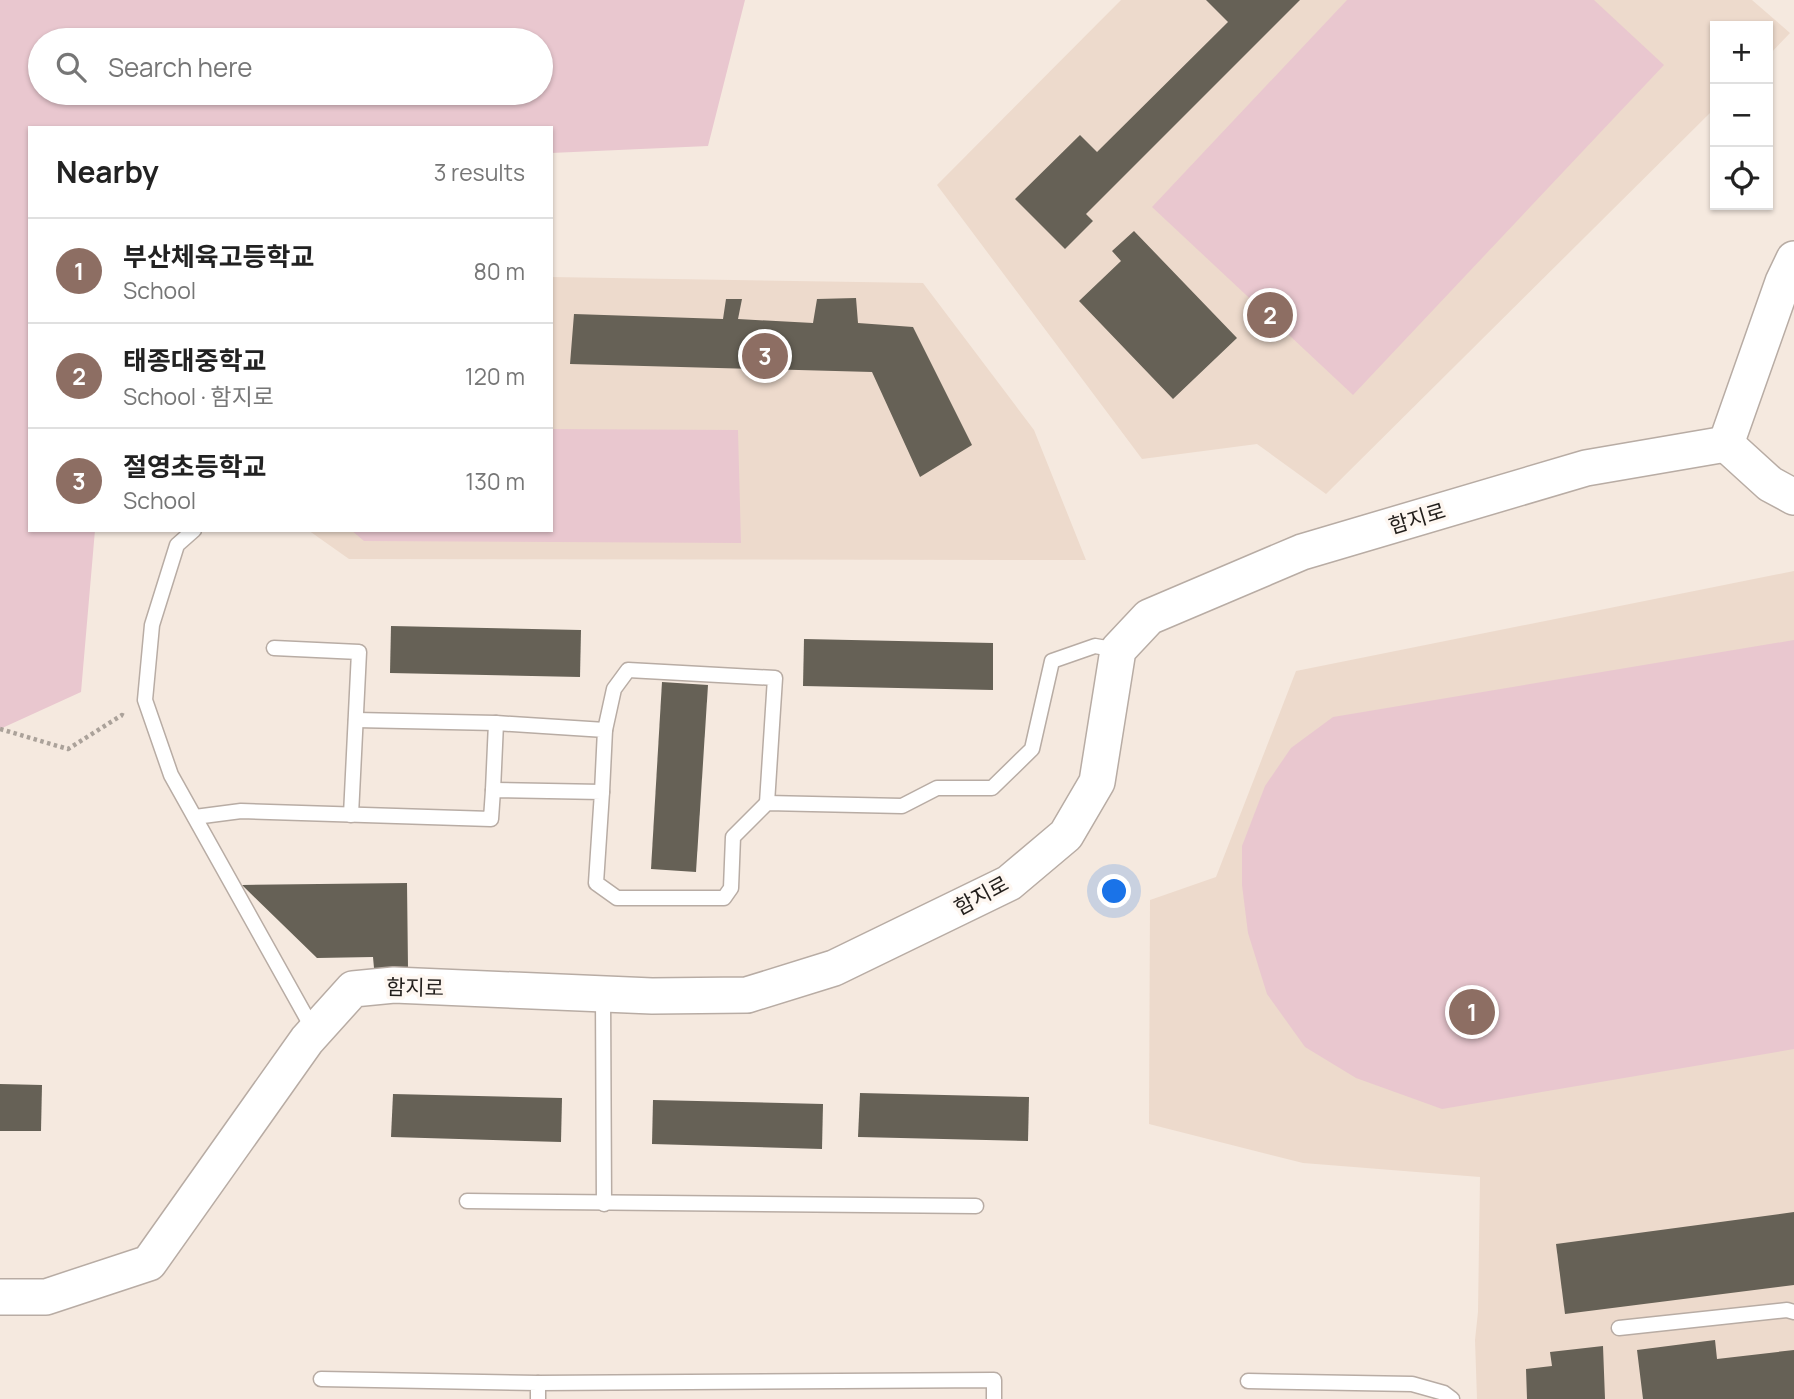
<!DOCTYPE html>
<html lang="en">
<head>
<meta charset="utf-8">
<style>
	body { margin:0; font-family:Manrope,"Noto Sans KR",sans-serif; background:#f2f2f2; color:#222 }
	.controls { position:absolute; right:21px; top:21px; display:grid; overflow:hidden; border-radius:0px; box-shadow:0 2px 5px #0004 }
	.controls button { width:63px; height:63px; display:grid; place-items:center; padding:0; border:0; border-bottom:2px solid #e0e0e0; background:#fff; color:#222; font:35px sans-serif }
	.you { position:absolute; left:1115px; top:892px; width:24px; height:24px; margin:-18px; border:5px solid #fff; border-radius:50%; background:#1a73e8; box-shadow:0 0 0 10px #1a73e833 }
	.badge { display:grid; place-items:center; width:46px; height:46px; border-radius:50%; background:#2e777a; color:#fff; font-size:23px; font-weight:700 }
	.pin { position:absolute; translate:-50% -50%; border:4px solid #fff; box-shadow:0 2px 7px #0006 }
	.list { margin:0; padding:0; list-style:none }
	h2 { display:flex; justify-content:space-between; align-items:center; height:91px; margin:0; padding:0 28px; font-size:30px }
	h2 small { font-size:23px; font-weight:400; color:#767676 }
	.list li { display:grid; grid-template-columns:46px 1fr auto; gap:21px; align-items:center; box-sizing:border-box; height:105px; padding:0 28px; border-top:2px solid #e0e0e0 }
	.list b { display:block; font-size:26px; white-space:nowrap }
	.list p { margin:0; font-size:23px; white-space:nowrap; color:#767676 }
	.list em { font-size:23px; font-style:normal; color:#767676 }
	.icon { flex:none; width:38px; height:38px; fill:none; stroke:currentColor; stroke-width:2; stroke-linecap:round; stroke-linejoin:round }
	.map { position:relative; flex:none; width:1794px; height:1399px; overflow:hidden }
	.search { position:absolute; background:#fff; box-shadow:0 2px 5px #0004; left:28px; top:28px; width:525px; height:77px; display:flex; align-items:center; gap:18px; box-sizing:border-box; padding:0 24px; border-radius:38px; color:#767676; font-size:26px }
	.panel { position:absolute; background:#fff; box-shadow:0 2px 5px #0004; left:28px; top:126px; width:525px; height:406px; border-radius:0px }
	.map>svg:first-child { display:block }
</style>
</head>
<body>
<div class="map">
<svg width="1794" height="1399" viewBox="0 0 1794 1399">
	<rect width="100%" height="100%" fill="#f5e9df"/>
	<g fill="#eddacc">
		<polygon points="1121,0 1752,0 1790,33 1768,56 1768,26 1715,26 1715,108 1326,494 1257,444 1142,459 937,185"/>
		<polygon points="551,277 923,283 1034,430 1086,560 349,559 308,530 551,530"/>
		<polygon points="1794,571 1794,1399 1477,1399 1475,1340 1478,1312 1480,1177 1303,1163 1149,1124 1150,900 1216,877 1296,671"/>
	</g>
	<g fill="#e9c7cf" fill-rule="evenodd">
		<path d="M0 0H745L708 146 551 153V128H30V530H95L81 692 0 729ZM541 40V93H40V40Z"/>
		<polygon points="1347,0 1594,0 1664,65 1353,395 1152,207"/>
		<polygon points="551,429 738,430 741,543 364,541 351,530 551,530"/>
		<polygon points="1794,640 1794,1049 1442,1109 1356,1078 1305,1047 1267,994 1248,933 1242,885 1242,846 1265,786 1291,748 1333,717"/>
	</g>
	<g fill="#666156">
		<polygon points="1206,0 1300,0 1086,214 1093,221 1065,249 1015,199 1080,135 1097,152 1228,22"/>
		<polygon points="1134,231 1237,338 1173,399 1079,301 1121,261 1112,251"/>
		<polygon points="856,298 858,323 913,327 972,445 920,477 872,372 570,364 574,314 723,319 726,299 742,299 738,319 813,323 817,299"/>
		<polygon points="391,626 581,630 580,677 390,673"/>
		<polygon points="804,639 993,643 993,690 803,686"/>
		<polygon points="662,682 708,685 696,872 651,869"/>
		<polygon points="407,883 408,968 374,968 373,957 317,958 242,885"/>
		<polygon points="0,1084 42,1085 41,1131 0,1131"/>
		<polygon points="860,1093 1029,1097 1028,1141 858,1137"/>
		<polygon points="393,1094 562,1098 561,1142 391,1137"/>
		<polygon points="653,1100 823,1104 822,1149 652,1144"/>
		<polygon points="1794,1212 1794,1285 1565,1314 1556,1244"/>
		<polygon points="1715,1340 1717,1359 1794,1350 1794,1399 1643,1399 1637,1350"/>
		<polygon points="1603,1346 1605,1399 1527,1399 1526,1369 1552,1366 1550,1352"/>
	</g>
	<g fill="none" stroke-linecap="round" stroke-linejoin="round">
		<g stroke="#b8aca4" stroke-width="17">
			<g id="service">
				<polyline points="194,530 177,545 152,625 145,700 171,775 314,1031"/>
				<polyline points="274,648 359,652 351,815"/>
				<polyline points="356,720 496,723 605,730 602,792"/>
				<polyline points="605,730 614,689 628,670 775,678 767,803"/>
				<polyline points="493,790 496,723"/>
				<polyline points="195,817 241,811 491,819 493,790 602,792 596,883 617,898 724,898 731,888 733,837 767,803 902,806 937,788 992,788 1032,749 1052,661 1095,646 1118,650"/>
				<polyline points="603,995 604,1204"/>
				<polyline points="467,1201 976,1206"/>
				<polyline points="1619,1328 1787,1310 1794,1312"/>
				<polyline points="321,1379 538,1383 538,1399"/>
				<polyline points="1248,1381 1412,1384 1444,1393 1452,1399"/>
				<polyline points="538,1383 994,1380 994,1399"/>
			</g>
		</g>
		<g stroke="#b8aca4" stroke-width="38">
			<g id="tertiary">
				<polyline points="1726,444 1783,282 1794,259"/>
				<polyline points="1726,444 1770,484 1794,497"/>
				<polyline points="0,1297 46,1297 149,1263 307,1040 353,989 394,985 652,996 747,995 834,968 1009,883 1066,835 1097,782 1118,650 1149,617 1302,552 1586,468 1726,444"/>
			</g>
		</g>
		<polyline stroke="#aba29a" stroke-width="4.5" stroke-dasharray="3.5 3.5" stroke-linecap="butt" points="0,729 68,749 122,715 126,717"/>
		<use href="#service" stroke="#fff" stroke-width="14"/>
		<use href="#tertiary" stroke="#fff" stroke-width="35"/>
	</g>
	<g text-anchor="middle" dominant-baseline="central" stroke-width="7" stroke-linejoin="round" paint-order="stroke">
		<g font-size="21" fill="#221e1b" stroke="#fef7f1">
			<text transform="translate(1417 518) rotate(-17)">함지로</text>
			<text transform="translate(981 895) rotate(-28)">함지로</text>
			<text transform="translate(415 987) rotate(1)">함지로</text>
		</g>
	</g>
</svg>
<div class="controls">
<button>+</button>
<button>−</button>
<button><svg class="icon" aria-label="locate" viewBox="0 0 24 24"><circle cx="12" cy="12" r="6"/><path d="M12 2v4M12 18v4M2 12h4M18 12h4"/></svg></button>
</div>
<div class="you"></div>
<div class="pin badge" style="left:1472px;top:1012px;background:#8d6e63">1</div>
<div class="pin badge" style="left:1270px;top:315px;background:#8d6e63">2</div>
<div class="pin badge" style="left:765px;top:356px;background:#8d6e63">3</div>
<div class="search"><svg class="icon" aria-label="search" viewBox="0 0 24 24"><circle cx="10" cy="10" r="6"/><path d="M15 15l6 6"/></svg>Search here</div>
<section class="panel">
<h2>Nearby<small>3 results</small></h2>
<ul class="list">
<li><span class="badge" style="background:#8d6e63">1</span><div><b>부산체육고등학교</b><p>School</p></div><em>80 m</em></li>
<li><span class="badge" style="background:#8d6e63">2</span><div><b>태종대중학교</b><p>School · 함지로</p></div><em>120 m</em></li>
<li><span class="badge" style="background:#8d6e63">3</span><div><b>절영초등학교</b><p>School</p></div><em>130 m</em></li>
</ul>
</section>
</div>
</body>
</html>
